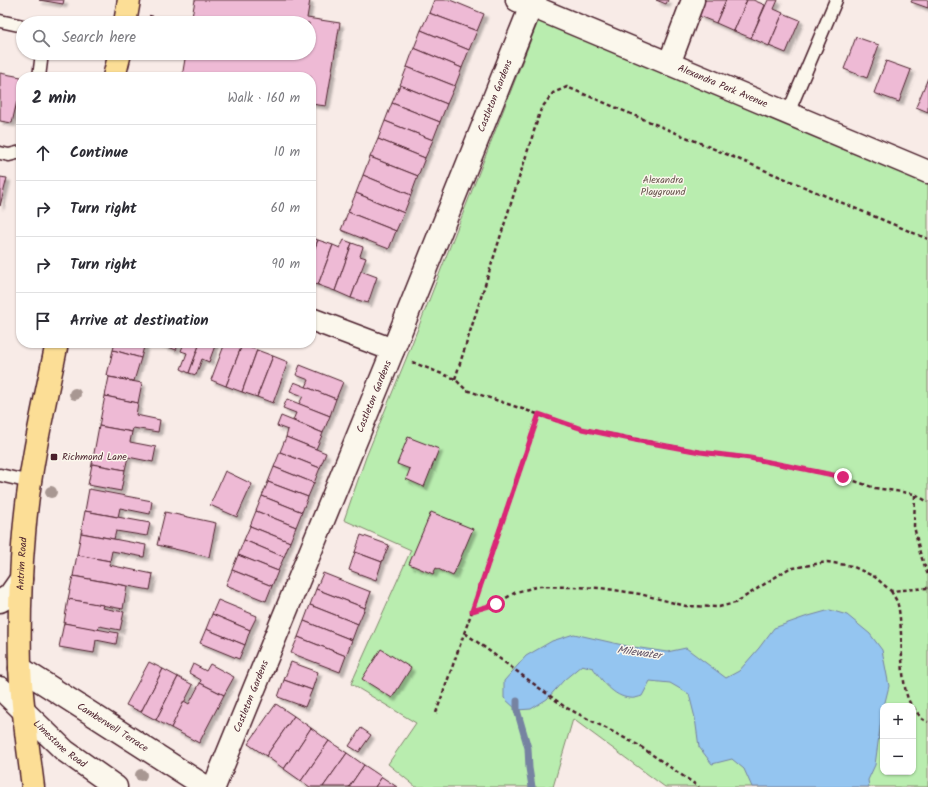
<!DOCTYPE html>
<html lang="en">
<head>
<meta charset="utf-8">
<style>
	body { margin:0; font-family:Kalam,sans-serif; background:#f2f2f3; color:#2b2b33 }
	.controls { position:absolute; right:12px; bottom:12px; display:grid; overflow:hidden; border-radius:8px; box-shadow:0 1px 3px #0004 }
	.controls button { width:36px; height:36px; display:grid; place-items:center; padding:0; border:0; border-bottom:1px solid #e1e1e2; background:#fff; color:#2b2b33; font:20px sans-serif }
	.stop { position:absolute; width:12px; height:12px; margin:-9px; border:3px solid #db2777; border-radius:50%; background:#fff }
	.stop.end { background:#db2777; border-color:#fff; box-shadow:0 1px 4px #0008 }
	.list { margin:0; padding:0; list-style:none }
	h2 { display:flex; justify-content:space-between; align-items:center; height:52px; margin:0; padding:0 16px; font-size:17px }
	h2 small { font-size:13px; font-weight:400; color:#7c7c81 }
	.list li { display:grid; grid-template-columns:26px 1fr auto; gap:12px; align-items:center; box-sizing:border-box; height:56px; padding:0 16px; border-top:1px solid #e1e1e2 }
	.list b { display:block; font-size:15px; white-space:nowrap }
	.list em { font-size:13px; font-style:normal; color:#7c7c81 }
	.icon { flex:none; width:22px; height:22px; fill:none; stroke:currentColor; stroke-width:2; stroke-linecap:round; stroke-linejoin:round }
	.map { position:relative; flex:none; width:928px; height:787px; overflow:hidden }
	.search { position:absolute; background:#fff; box-shadow:0 1px 3px #0004; left:16px; top:16px; width:300px; height:44px; display:flex; align-items:center; gap:10px; box-sizing:border-box; padding:0 14px; border-radius:22px; color:#7c7c81; font-size:15px }
	.panel { position:absolute; background:#fff; box-shadow:0 1px 3px #0004; left:16px; top:72px; width:300px; height:276px; border-radius:16px }
	.map>svg:first-child { display:block }
</style>
</head>
<body>
<div class="map">
<svg width="928" height="787" viewBox="0 0 928 787">
	<defs>
		<filter id="shadow"><feDropShadow dx="3.5" dy="3.5" stdDeviation="1" flood-color="#0004"/></filter>
	</defs>
	<rect width="100%" height="100%" fill="#f8ebe7"/>
	<filter id="ink" filterUnits="userSpaceOnUse"><feTurbulence type="fractalNoise" baseFrequency=".025" numOctaves="2"/><feDisplacementMap in="SourceGraphic" scale="8" xChannelSelector="R" yChannelSelector="G"/><feConvolveMatrix kernelMatrix="1 2 1 2 8 2 1 2 1" color-interpolation-filters="sRGB"/></filter>
	<g filter="url(#ink)">
		<path fill="#b9edaf" stroke="#82866d" fill-rule="evenodd" d="M539 19 928 184V787H665L573 719 553 787H416L388 764 416 723 351 684 411 550 344 520 366 457 406 359ZM883 706H913V772H883Z"/>
		<path fill="#94c5f0" stroke="#7683a1" d="M830 610 847 615 870 634 882 650 889 686 884 706H883L875 765 868 780 869 787H752L744 769 732 759 712 764 699 747 695 718 689 694 670 683 650 681 642 696C639 697 633 699 630 698 613 697 602 680 593 668L582 665 564 680 547 699 531 709 517 710 504 698V681L526 656 552 641 574 634 627 646 667 652 686 648 726 678 739 671 759 648 774 628 805 617Z"/>
		<g fill="none" stroke-linecap="round" stroke-linejoin="round">
			<polyline stroke="#7683a1" stroke-width="7" points="517,701 517,710 528,748 529,768 532,787"/>
		</g>
		<g fill="#eebad5" stroke="#4a1f2b" filter="url(#shadow)">
			<polygon points="39,0 64,0 63,4"/>
			<polygon points="195,0 310,0 307,18 340,23 326,106 311,104 311,77 182,77 186,53 309,53 309,23 191,23"/>
			<polygon points="434,0 450,0 484,14 477,31 429,13"/>
			<polygon points="656,0 668,0 666,4"/>
			<polygon points="705,0 726,0 716,23 699,16"/>
			<polygon points="726,0 747,0 734,31 716,23"/>
			<polygon points="747,0 753,0 765,5 751,38 734,31"/>
			<polygon points="768,0 778,0 774,9 783,13 769,46 751,38"/>
			<polygon points="912,0 928,0 928,8 911,2"/>
			<polygon points="429,13 477,31 469,50 421,30"/>
			<polygon points="783,13 800,20 786,53 769,46"/>
			<polygon points="421,30 469,50 462,68 414,48"/>
			<polygon points="856,37 879,45 867,78 844,69"/>
			<polygon points="414,48 462,68 455,86 407,67"/>
			<polygon points="886,61 911,70 899,102 874,93"/>
			<polygon points="407,67 455,86 447,104 400,85"/>
			<polygon points="0,73 21,77 21,102 17,101 12,123 0,121"/>
			<polygon points="928,78 928,112 916,107"/>
			<polygon points="400,85 447,104 440,122 392,103"/>
			<polygon points="392,103 440,122 433,140 385,121"/>
			<polygon points="385,121 433,140 425,158 378,139"/>
			<polygon points="378,139 425,158 418,176 370,157"/>
			<polygon points="370,157 418,176 411,195 363,175"/>
			<polygon points="363,175 411,195 404,213 356,193"/>
			<polygon points="0,177 7,178 0,206"/>
			<polygon points="356,193 404,213 396,231 348,212"/>
			<polygon points="348,212 396,231 389,249 341,230"/>
			<polygon points="311,237 318,240 311,258"/>
			<polygon points="318,240 333,245 318,285 311,283 311,258"/>
			<polygon points="344,240 352,243 335,291 318,285 333,245 340,248"/>
			<polygon points="352,243 363,247 360,256 366,258 351,298 335,291"/>
			<polygon points="361,271 377,277 368,303 351,298"/>
			<polygon points="115,343 145,343 141,358 113,350"/>
			<polygon points="159,343 179,343 176,350"/>
			<polygon points="184,343 200,343 189,373 181,369 187,353 181,351"/>
			<polygon points="200,343 216,343 209,362 202,359 196,375 189,373"/>
			<polygon points="225,343 238,343 242,345 226,386 211,380"/>
			<polygon points="242,345 257,350 242,392 226,386"/>
			<polygon points="113,350 141,358 134,381 109,377 107,375"/>
			<polygon points="257,350 273,356 257,397 242,392"/>
			<polygon points="273,356 288,362 273,403 257,397"/>
			<polygon points="300,365 343,382 336,399 306,387 309,380 296,375"/>
			<polygon points="109,377 142,383 138,403 105,396"/>
			<polygon points="294,382 336,399 330,416 299,404 303,396 290,391"/>
			<polygon points="105,396 138,403 136,415 160,420 158,432 133,428 132,432 99,426"/>
			<polygon points="287,399 330,416 323,433 293,420 296,413 283,408"/>
			<polygon points="281,416 323,433 316,449 286,437 288,430 277,426"/>
			<polygon points="99,426 132,432 130,442 156,447 153,462 128,457 125,470 92,464"/>
			<polygon points="286,437 326,453 320,468 280,452"/>
			<polygon points="408,437 439,449 424,487 406,479 410,469 397,464"/>
			<polygon points="280,452 320,468 314,483 274,467"/>
			<polygon points="92,464 125,470 121,491 88,485"/>
			<polygon points="274,467 314,483 308,497 268,482"/>
			<polygon points="225,471 252,484 237,517 210,505"/>
			<polygon points="268,482 308,497 302,512 262,496"/>
			<polygon points="89,489 152,501 150,514 120,508 118,517 85,511"/>
			<polygon points="262,496 302,512 296,527 256,511"/>
			<polygon points="85,511 150,523 147,536 116,531 114,539 81,533"/>
			<polygon points="256,511 296,527 290,542 250,526"/>
			<polygon points="165,512 216,523 209,557 157,545"/>
			<polygon points="431,512 473,529 453,576 436,568 433,574 409,564"/>
			<polygon points="250,526 290,542 284,557 244,540"/>
			<polygon points="81,533 146,545 144,557 112,551 110,561 77,555"/>
			<polygon points="361,535 389,545 382,562 355,552"/>
			<polygon points="244,540 284,557 278,571 238,555"/>
			<polygon points="355,552 382,562 376,580 349,570"/>
			<polygon points="77,555 110,561 109,565 153,574 150,590 73,576"/>
			<polygon points="238,555 278,571 272,586 232,570"/>
			<polygon points="232,570 272,586 266,601 226,585"/>
			<polygon points="323,573 371,592 365,608 316,589"/>
			<polygon points="73,576 127,586 123,609 68,599"/>
			<polygon points="316,589 365,608 358,624 310,605"/>
			<polygon points="68,599 103,605 102,608 124,612 120,630 99,626 98,630 64,623"/>
			<polygon points="218,600 257,616 250,630 212,614"/>
			<polygon points="310,605 358,624 352,640 304,621"/>
			<polygon points="212,614 250,630 245,645 206,629"/>
			<polygon points="304,621 352,640 346,656 298,637"/>
			<polygon points="64,623 118,633 116,644 96,640 94,653 59,647"/>
			<polygon points="206,629 245,645 239,659 200,643"/>
			<polygon points="298,637 346,656 340,672 291,653"/>
			<polygon points="381,649 411,668 392,698 362,679"/>
			<polygon points="149,662 163,669 141,712 126,705"/>
			<polygon points="291,662 318,672 312,690 284,680"/>
			<polygon points="193,664 206,671 210,664 234,677 224,695 200,683 201,680 189,673"/>
			<polygon points="163,669 178,677 156,720 141,712"/>
			<polygon points="178,677 193,685 171,728 156,720"/>
			<polygon points="284,680 312,690 305,707 278,697"/>
			<polygon points="200,683 224,695 199,743 171,728 184,701 189,704"/>
			<polygon points="276,704 294,716 266,756 248,744"/>
			<polygon points="294,716 311,728 284,769 266,756"/>
			<polygon points="311,728 329,741 301,781 284,769"/>
			<polygon points="361,728 371,735 359,752 349,746"/>
			<polygon points="329,741 347,753 323,787 310,787 301,781"/>
			<polygon points="347,753 364,765 349,787 323,787"/>
			<polygon points="364,765 382,777 375,787 349,787"/>
			<polygon points="382,777 397,787 375,787"/>
		</g>
		<g fill="none" stroke-linecap="round" stroke-linejoin="round">
			<g stroke="#4a1f2b" stroke-width="15">
				<g id="lane">
					<polyline points="0,21 23,26"/>
					<polyline points="39,77 42,53"/>
					<polyline points="788,113 836,0"/>
					<polyline points="0,153 9,155 21,152"/>
					<polyline points="0,475 30,482"/>
				</g>
			</g>
			<g stroke="#4a1f2b" stroke-width="25">
				<g id="street">
					<polyline points="669,64 693,0"/>
					<polyline points="311,319 393,350"/>
					<path id="s1" d="M20 668 206 787"/>
					<path id="s2" d="M214 787 393 350 531 6"/>
				</g>
			</g>
			<g stroke="#4a1f2b" stroke-width="25">
				<g id="secondary">
					<path id="s3" d="M517 0 928 172"/>
					<polyline points="0,601 9,596 21,579"/>
					<path id="s4" d="M0 688 65 751 116 787"/>
				</g>
			</g>
			<g stroke="#4a1f2b" stroke-width="25">
				<g id="primary">
					<polyline points="125,23 129,0"/>
					<polyline points="114,77 120,53"/>
					<path id="s5" d="M33 787C28 747 22 707 20 667 19 622 20 578 24 534 29 469 44 406 57 343"/>
				</g>
			</g>
			<g stroke="#4a1f2b" stroke-width="2.5" stroke-dasharray="4 3" stroke-linecap="butt">
				<polyline points="149,16 177,23"/>
				<polyline points="412,362 455,379 466,390 582,429 700,452 749,458 843,477 875,488 915,494 928,502"/>
				<polyline points="455,379 541,109 553,93 567,87 928,239"/>
				<polyline points="539,414 472,611 496,604 516,592 540,586 601,588 640,594 686,606 719,607 735,603 788,569 827,562 852,566 875,577 891,591 928,588"/>
				<polyline points="915,495 914,526 920,553 928,575"/>
				<path d="M891 591C893 595 897 600 898 605 904 630 898 688 912 706"/>
				<polyline points="465,633 565,707 638,745 699,787"/>
				<polyline points="913,707 922,719 928,722"/>
				<polyline points="436,713 472,611"/>
			</g>
			<use href="#lane" stroke="#fbf7ec" stroke-width="12"/>
			<use href="#street" stroke="#fbf7ec" stroke-width="22"/>
			<use href="#secondary" stroke="#fbf7ec" stroke-width="22"/>
			<use href="#primary" stroke="#fcde96" stroke-width="22"/>
		</g>
		<g fill="#a89792">
			<circle cx="75" cy="394" r="6"/>
			<circle cx="51" cy="492" r="6"/>
			<circle cx="141" cy="775" r="6"/>
		</g>
	</g>
	<g fill="none" stroke-linecap="round" stroke-linejoin="round" filter="url(#ink)">
		<polyline stroke="#db2777" stroke-width="5" points="496,604 472,611 539,414 582,429 640,441 700,452 750,458 843,477"/>
	</g>
	<rect fill="#4a1f2b" stroke="#fbf7ec" stroke-width="1.5" x="50" y="453" width="8" height="8" rx="2"/>
	<g text-anchor="middle" dominant-baseline="central" stroke-width="3" stroke-linejoin="round" paint-order="stroke">
		<g font-size="10" fill="#4a1f2b" stroke="#fbf7ec">
			<text stroke="none"><textPath href="#s3" startOffset="223">Alexandra Park Avenue</textPath></text>
			<text stroke="none"><textPath href="#s2" startOffset="746">Castleton Gardens</textPath></text>
			<text stroke="none"><textPath href="#s2" startOffset="422">Castleton Gardens</textPath></text>
			<text stroke="none"><textPath href="#s5" startOffset="224">Antrim Road</textPath></text>
			<text stroke="none"><textPath href="#s2" startOffset="98">Castleton Gardens</textPath></text>
			<text stroke="none"><textPath href="#s1" startOffset="110">Camberwell Terrace</textPath></text>
			<text stroke="none"><textPath href="#s4" startOffset="82">Limestone Road</textPath></text>
		</g>
		<g font-size="10" fill="#66524c" stroke="#fbf7ec">
			<text x="663" y="180">Alexandra<tspan x="663" dy="12">Playground</tspan></text>
		</g>
		<g font-size="10" fill="#4a1f2b" stroke="#fbf7ec" text-anchor="start">
			<text x="62" y="457">Richmond Lane</text>
		</g>
		<g font-size="11" font-style="italic" fill="#605166" stroke="#fbf7ec">
			<text transform="translate(639 653) rotate(8)">Milewater</text>
		</g>
	</g>
</svg>
<div class="controls">
<button>+</button>
<button>−</button>
</div>
<div class="stop" style="left:496px;top:604px"></div>
<div class="stop end" style="left:843px;top:477px"></div>
<div class="search"><svg class="icon" aria-label="search" viewBox="0 0 24 24"><circle cx="10" cy="10" r="6"/><path d="M15 15l6 6"/></svg>Search here</div>
<section class="panel">
<h2>2 min<small>Walk · 160 m</small></h2>
<ul class="list">
<li><svg class="icon" aria-label="ahead" viewBox="0 0 24 24"><path d="M12 20V5M6 11l6-6 6 6"/></svg><div><b>Continue</b></div><em>10 m</em></li>
<li><svg class="icon" aria-label="right" viewBox="0 0 24 24"><path d="M7 20v-9h11M14 6l5 5-5 5"/></svg><div><b>Turn right</b></div><em>60 m</em></li>
<li><svg class="icon" aria-label="right" viewBox="0 0 24 24"><path d="M7 20v-9h11M14 6l5 5-5 5"/></svg><div><b>Turn right</b></div><em>90 m</em></li>
<li><svg class="icon" aria-label="arrive" viewBox="0 0 24 24"><path d="M6 21V4h12l-3 4 3 4H6"/></svg><div><b>Arrive at destination</b></div></li>
</ul>
</section>
</div>
</body>
</html>
